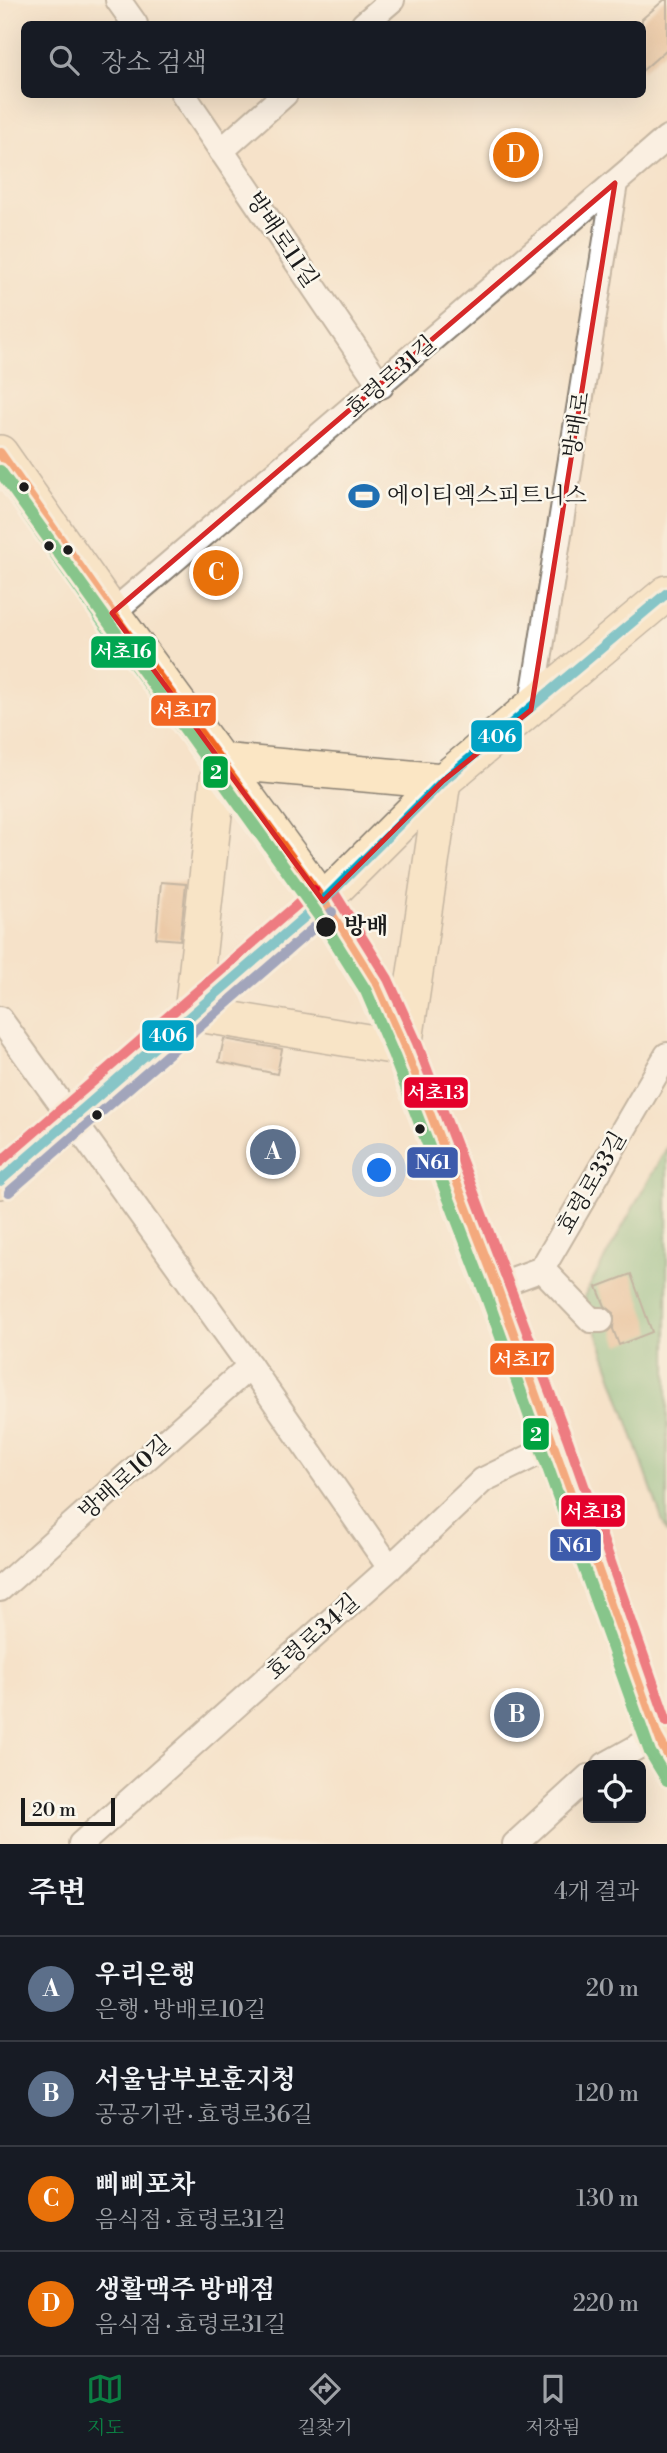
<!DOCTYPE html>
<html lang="ko">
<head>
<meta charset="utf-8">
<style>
	body { margin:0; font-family:"Libre Bodoni","Noto Serif KR",serif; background:#20242c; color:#f1f3f6 }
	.controls { position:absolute; right:21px; bottom:21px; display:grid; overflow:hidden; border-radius:10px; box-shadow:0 7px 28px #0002 }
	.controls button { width:63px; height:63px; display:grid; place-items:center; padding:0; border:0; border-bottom:2px solid #363941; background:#171b24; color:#f1f3f6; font:35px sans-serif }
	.scale { position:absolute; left:21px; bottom:18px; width:94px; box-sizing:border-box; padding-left:7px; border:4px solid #1c1c1c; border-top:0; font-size:19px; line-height:24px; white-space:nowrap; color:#1c1c1c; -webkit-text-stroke:5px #fbf7ec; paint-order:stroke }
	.you { position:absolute; left:380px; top:1171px; width:24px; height:24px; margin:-18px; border:5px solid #fff; border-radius:50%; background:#1a73e8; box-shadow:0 0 0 10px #1a73e833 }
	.badge { display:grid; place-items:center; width:46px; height:46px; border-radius:50%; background:#0b8043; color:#fff; font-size:23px; font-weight:700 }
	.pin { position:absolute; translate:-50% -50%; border:4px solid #fff; box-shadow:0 2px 7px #0006 }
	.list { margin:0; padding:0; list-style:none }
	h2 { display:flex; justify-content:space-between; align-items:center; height:91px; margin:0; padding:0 28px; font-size:30px }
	h2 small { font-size:23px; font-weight:400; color:#9ea1a6 }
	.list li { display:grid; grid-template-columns:46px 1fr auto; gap:21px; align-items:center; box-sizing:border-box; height:105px; padding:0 28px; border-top:2px solid #363941 }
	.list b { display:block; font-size:26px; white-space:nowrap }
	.list p { margin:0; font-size:23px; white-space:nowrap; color:#9ea1a6 }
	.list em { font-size:23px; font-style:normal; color:#9ea1a6 }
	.icon { flex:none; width:38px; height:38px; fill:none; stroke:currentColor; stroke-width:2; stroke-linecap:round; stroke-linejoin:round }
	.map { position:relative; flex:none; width:667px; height:1844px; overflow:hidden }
	.search { position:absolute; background:#171b24; box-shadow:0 7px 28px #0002; left:21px; right:21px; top:21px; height:77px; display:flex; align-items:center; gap:18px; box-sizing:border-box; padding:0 24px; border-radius:10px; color:#9ea1a6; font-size:26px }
	.sheet { height:511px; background:#171b24 }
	nav { display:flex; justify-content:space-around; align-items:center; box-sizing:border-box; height:98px; border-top:2px solid #363941; background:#171b24; font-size:19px; color:#9ea1a6 }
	nav a { display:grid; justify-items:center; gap:4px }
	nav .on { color:#0b8043 }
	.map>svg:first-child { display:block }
</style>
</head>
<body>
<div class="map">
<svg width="667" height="1844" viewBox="0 0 667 1844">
	<rect width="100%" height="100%" fill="#fbf7ec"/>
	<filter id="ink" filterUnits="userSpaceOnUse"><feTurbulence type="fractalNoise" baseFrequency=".0143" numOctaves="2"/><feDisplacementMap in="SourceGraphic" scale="14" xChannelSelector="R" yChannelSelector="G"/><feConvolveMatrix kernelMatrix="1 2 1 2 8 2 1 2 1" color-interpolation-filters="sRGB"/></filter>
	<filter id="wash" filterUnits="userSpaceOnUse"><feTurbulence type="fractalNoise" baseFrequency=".00686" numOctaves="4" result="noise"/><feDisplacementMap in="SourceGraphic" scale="28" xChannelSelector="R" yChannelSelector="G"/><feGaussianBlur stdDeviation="1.57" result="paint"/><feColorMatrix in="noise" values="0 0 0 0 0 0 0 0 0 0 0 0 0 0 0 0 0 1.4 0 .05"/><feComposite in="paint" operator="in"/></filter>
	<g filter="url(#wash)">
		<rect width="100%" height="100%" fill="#f5e2c9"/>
		<polygon fill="#75b97e" stroke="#486a4d" stroke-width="2" points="667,1147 667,1534 584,1296"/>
		<g id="blocks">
			<g fill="#dfac7e">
				<polygon points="664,0 667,0 667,49 642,71 642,19"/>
				<polygon points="161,882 186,884 180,940 156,938"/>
				<polygon points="224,1039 282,1049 277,1074 219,1062"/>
				<polygon points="631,1274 652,1332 619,1345 613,1329 614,1313 605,1306 597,1287"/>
			</g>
		</g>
	</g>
	<g filter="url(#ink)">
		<use href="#blocks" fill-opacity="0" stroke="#887f72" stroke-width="2"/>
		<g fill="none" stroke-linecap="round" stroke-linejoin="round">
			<g stroke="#887f72" stroke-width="28">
				<g id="street">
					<polyline points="118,0 135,24"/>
					<polyline points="364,24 392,0"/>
					<polyline points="183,94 381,386"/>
					<polyline points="221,151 285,94"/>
					<polyline points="112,613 667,138"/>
					<polyline points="531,710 615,183"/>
					<polyline points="0,1019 250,1366 390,1568"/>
					<polyline points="542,1269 591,1320 601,1320"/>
					<polyline points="496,1286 542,1269 667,1055"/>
					<polyline points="0,1589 250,1366"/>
					<polyline points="605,1765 657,1736"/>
					<polyline points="81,1844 390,1568 483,1480 555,1445"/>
					<polyline points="515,1844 588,1777"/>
				</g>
			</g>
			<g stroke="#887f72" stroke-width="38">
				<g id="secondary">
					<polyline points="0,453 112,613 323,901 376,986 404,1048 496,1286 657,1736 667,1754"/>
					<polygon points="220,761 443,781 404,1048 192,1013"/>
					<polyline points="0,1181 323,901 443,781 667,593"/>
				</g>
			</g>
			<use href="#street" stroke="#fff" stroke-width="24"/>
			<use href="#secondary" stroke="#fbe6c4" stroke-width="35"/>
			<g stroke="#fbf7ec" stroke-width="16">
				<polyline id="bus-1" points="0,453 112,613 323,901 376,986 404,1048 496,1286 657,1736 667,1754"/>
			</g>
			<g stroke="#fbf7ec" stroke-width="16">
				<g id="bus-2">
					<polyline points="311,908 364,993 391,1053 542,1450 644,1741 655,1761"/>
					<polyline points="9,1192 332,912"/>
				</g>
			</g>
			<g stroke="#fbf7ec" stroke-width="16">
				<g id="bus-3">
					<polyline points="335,894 388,979 417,1043 568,1440 667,1722"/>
					<polyline points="0,1162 314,890"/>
				</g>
			</g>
			<g stroke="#fbf7ec" stroke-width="16">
				<polyline id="bus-4" points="0,477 101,621 312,909"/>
			</g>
			<g stroke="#fbf7ec" stroke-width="16">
				<polyline id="bus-5" points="0,1181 323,901 443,781 667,593"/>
			</g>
			<use href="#bus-1" stroke="#f26522" stroke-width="10"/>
			<use href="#bus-2" stroke="#3d5bab" stroke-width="10"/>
			<use href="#bus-3" stroke="#e4002b" stroke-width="10"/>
			<use href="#bus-4" stroke="#00a651" stroke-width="10"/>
			<use href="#bus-5" stroke="#01a2c5" stroke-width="10"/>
			<g stroke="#fbf7ec" stroke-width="18">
				<polyline id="metro-1" points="0,471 319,916 366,991 394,1056 486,1295 650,1752 667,1780"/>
			</g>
			<use href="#metro-1" stroke="#00a23f" stroke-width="12"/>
		</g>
	</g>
	<path d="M0 0H667V1844H0ZM615 183 531 710 443 781 323 901 112 613Z" fill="#f5e2c9" fill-opacity=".55" fill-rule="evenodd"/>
	<path fill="none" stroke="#d62828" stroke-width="5" stroke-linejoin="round" d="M615 183 531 710 443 781 323 901 112 613Z"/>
	<defs>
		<g id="stadium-bare" transform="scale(2.415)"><path d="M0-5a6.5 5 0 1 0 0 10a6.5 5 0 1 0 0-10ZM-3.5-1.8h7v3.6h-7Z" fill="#1f6fb2" stroke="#fbf7ec" stroke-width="2.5" paint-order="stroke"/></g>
	</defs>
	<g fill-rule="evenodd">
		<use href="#stadium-bare" x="364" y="496"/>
	</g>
	<g fill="#1c1c1c" stroke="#fbf7ec" stroke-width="2.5">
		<circle cx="24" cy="487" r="6"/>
		<circle cx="49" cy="546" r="6"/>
		<circle cx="68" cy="550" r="6"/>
		<circle cx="326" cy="927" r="11"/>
		<circle cx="97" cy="1115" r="6"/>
		<circle cx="420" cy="1129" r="6"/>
	</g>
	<g text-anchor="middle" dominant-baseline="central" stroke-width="5" stroke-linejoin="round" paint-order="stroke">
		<g font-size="23" fill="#1c1c1c" stroke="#fbf7ec">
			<text transform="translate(282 240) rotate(56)">방배로11길</text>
			<text transform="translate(391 377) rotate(-41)">효령로31길</text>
			<text transform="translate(577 425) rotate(-81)">방배로</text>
			<text transform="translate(592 1183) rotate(-60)">효령로33길</text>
			<text transform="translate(125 1478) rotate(-42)">방배로10길</text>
			<text transform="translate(313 1637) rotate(-42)">효령로34길</text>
		</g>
		<g font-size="23" fill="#1c1c1c" stroke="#fbf7ec" text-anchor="start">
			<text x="387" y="496">에이티엑스피트니스</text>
		</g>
		<g font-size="23" font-weight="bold" fill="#1c1c1c" stroke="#fbf7ec" text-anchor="start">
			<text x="344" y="927">방배</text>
		</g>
	</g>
	<g stroke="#fbf7ec" stroke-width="2.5">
		<rect x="90" y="635" width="67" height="34" rx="7" fill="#00a651"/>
		<rect x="150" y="694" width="67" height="33" rx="7" fill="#f26522"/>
		<rect x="470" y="719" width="53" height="34" rx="7" fill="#01a2c5"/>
		<rect x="202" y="755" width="27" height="34" rx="7" fill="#00a23f"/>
		<rect x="141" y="1019" width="54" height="33" rx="7" fill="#01a2c5"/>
		<rect x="403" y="1076" width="66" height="33" rx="7" fill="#e4002b"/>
		<rect x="406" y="1146" width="53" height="33" rx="7" fill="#3d5bab"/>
		<rect x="489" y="1342" width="66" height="34" rx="7" fill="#f26522"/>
		<rect x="522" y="1417" width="28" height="34" rx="7" fill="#00a23f"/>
		<rect x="560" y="1494" width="66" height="34" rx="7" fill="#e4002b"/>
		<rect x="549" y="1528" width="53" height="34" rx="7" fill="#3d5bab"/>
	</g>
	<g font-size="19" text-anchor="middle" font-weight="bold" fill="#fff">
		<text x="123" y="658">서초16</text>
		<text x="183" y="717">서초17</text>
		<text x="497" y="743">406</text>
		<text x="216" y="779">2</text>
		<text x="168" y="1042">406</text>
		<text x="436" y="1099">서초13</text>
		<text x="433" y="1169">N61</text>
		<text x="522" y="1366">서초17</text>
		<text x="536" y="1441">2</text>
		<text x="593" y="1518">서초13</text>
		<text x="575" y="1552">N61</text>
	</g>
</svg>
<div class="controls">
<button><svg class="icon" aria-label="locate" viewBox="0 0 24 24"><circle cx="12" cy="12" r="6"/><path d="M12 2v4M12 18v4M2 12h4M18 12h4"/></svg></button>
</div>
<div class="scale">20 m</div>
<div class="you"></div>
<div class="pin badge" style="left:273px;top:1152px;background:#5c6f8a">A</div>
<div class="pin badge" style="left:517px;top:1715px;background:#5c6f8a">B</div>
<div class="pin badge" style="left:216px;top:573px;background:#e8710a">C</div>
<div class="pin badge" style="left:516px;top:155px;background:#e8710a">D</div>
<div class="search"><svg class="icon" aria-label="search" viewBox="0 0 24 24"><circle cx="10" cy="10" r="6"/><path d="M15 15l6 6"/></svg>장소 검색</div>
</div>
<section class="sheet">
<h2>주변<small>4개 결과</small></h2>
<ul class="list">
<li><span class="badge" style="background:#5c6f8a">A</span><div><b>우리은행</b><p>은행 · 방배로10길</p></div><em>20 m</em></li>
<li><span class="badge" style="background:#5c6f8a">B</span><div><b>서울남부보훈지청</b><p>공공기관 · 효령로36길</p></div><em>120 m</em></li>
<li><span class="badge" style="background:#e8710a">C</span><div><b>삐삐포차</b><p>음식점 · 효령로31길</p></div><em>130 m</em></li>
<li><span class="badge" style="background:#e8710a">D</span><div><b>생활맥주 방배점</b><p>음식점 · 효령로31길</p></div><em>220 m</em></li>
</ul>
</section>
<nav>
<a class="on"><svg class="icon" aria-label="map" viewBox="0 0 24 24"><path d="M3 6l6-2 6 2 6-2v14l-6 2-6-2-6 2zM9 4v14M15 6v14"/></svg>지도</a>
<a><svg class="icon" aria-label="directions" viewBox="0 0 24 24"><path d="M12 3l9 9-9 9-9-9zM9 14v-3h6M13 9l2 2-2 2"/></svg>길찾기</a>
<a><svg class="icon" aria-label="saved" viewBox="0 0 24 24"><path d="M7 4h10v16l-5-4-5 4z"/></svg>저장됨</a>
</nav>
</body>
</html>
